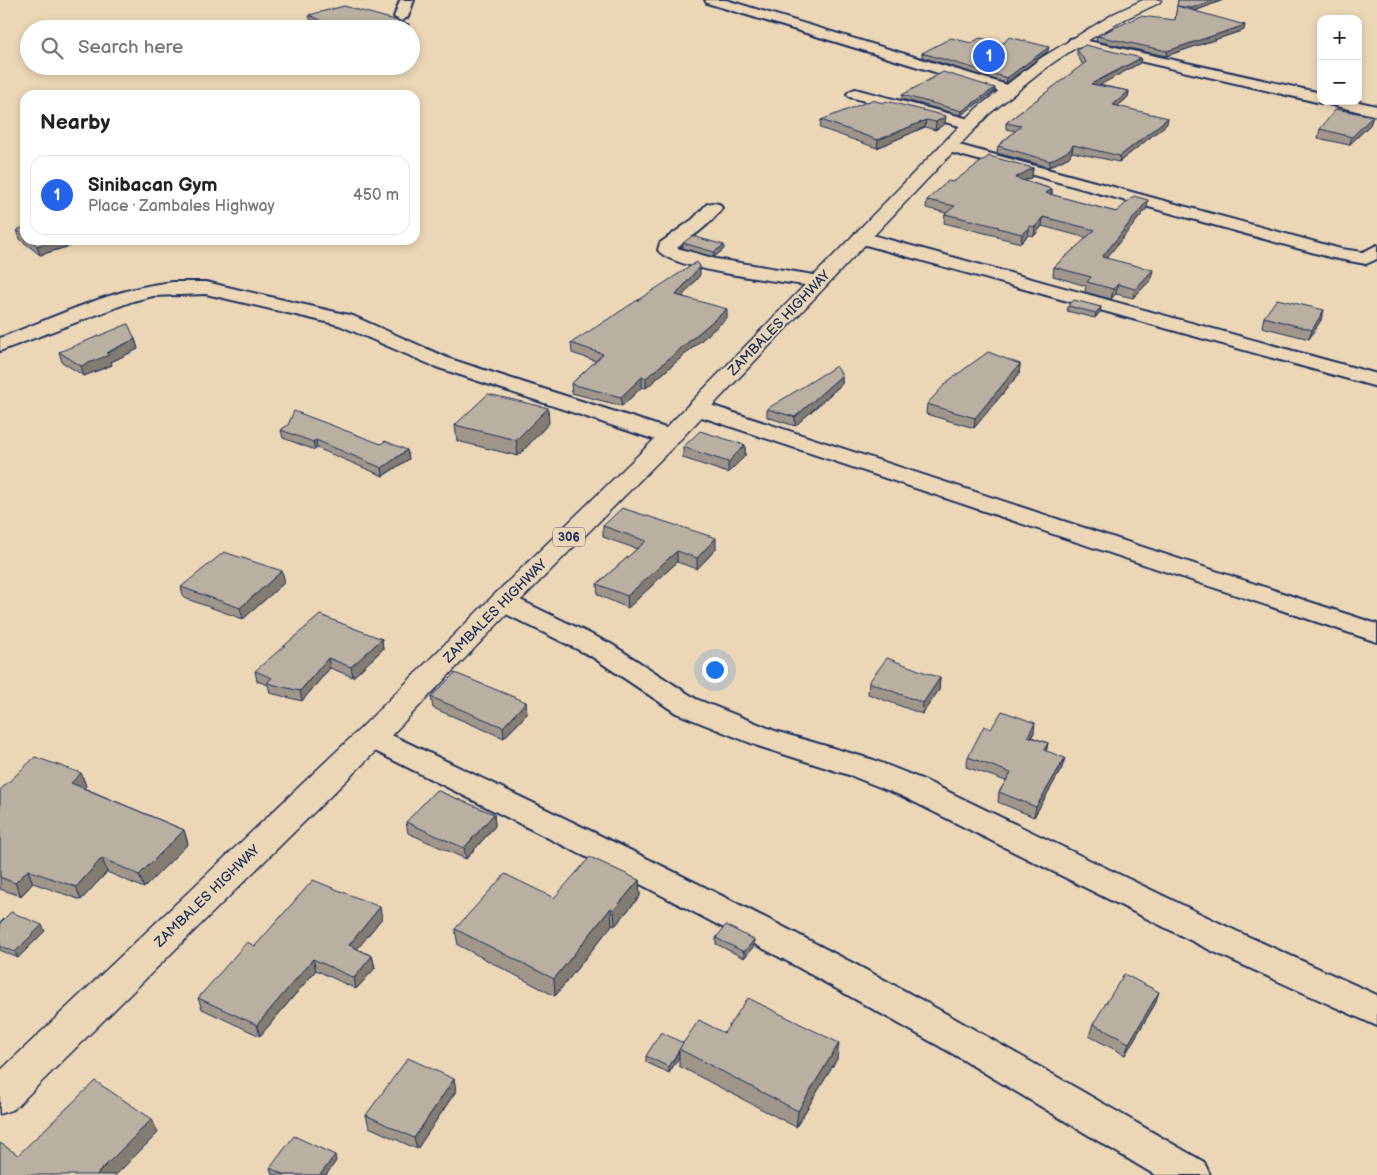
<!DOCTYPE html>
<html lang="en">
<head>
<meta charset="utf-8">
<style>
	body { margin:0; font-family:"Balsamiq Sans",sans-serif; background:#f2f2f2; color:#222 }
	.controls { position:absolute; right:15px; top:15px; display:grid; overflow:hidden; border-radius:10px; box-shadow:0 2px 8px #0003 }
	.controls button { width:45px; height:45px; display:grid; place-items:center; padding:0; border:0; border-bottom:1px solid #e0e0e0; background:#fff; color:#222; font:25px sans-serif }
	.you { position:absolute; left:714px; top:669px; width:18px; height:18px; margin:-12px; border:4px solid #fff; border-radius:50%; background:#1a73e8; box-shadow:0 0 0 8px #1a73e833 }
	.badge { display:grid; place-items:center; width:32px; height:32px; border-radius:50%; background:#2563eb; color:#fff; font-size:16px; font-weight:700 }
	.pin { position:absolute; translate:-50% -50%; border:2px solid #fff; box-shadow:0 1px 5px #0006 }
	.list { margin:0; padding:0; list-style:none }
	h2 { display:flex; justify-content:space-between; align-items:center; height:65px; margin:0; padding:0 20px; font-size:21px }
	h2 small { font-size:16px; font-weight:400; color:#767676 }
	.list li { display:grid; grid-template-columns:32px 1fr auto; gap:15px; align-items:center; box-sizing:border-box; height:80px; margin:0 10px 10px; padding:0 10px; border:1px solid #e0e0e0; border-radius:15px }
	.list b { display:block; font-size:19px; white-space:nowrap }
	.list p { margin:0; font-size:16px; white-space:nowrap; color:#767676 }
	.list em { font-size:16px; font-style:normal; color:#767676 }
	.icon { flex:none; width:28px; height:28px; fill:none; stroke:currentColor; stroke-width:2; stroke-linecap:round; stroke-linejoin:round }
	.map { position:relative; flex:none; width:1377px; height:1175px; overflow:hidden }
	.search { position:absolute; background:#fff; box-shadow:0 2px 8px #0003; left:20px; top:20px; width:400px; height:55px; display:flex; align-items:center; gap:12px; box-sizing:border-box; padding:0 18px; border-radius:28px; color:#767676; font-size:19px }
	.panel { position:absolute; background:#fff; box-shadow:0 2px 8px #0003; left:20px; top:90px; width:400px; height:155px; border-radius:15px }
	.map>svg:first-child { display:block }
</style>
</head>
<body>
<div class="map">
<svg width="1377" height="1175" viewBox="0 0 1377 1175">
	<rect width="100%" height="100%" fill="#ebd7b5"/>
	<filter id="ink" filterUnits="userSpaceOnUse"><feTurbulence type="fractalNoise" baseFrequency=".02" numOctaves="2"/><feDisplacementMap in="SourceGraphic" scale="10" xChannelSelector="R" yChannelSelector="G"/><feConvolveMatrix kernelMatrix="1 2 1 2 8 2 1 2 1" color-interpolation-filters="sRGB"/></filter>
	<g filter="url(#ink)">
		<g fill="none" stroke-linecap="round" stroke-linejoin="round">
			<g stroke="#1b2f5e" stroke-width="4">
				<g id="minor">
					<polygon points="400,0 414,0 408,17 401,21 394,17"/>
					<polygon points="705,0 726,0 1014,87 1017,90 1014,93 1004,93 707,3"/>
					<polygon points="1075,38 1321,93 1321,101 1354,101 1377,106 1377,116 1328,104 1326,101 1321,103 1070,45 1068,42 1070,39"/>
					<polygon points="855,89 977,121 979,124 977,127 971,129 850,97 847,94 850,91"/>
					<polygon points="948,142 1341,249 1363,252 1377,245 1377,259 1366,264 1333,258 942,150 940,147 942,144"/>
					<path d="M713 203 719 204 722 208C710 225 693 236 677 248L716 259 826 277 829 281 826 285 819 287C790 282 672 271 658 250L660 243 693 219 707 204Z"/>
					<polygon points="861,232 1377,374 1377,387 855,242 852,238 855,234"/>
					<path d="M173 282H206L353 316 450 359 678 432 681 437 678 442 670 444 662 442 436 367 339 325 206 294 153 296 133 301 0 351V338C56 317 113 288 173 282Z"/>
					<polygon points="698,401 1377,624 1377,642 690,413 687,408 690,403"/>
					<polygon points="503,594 512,596 611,644 696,699 778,732 874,760 924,780 1236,931 1377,995 1377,1026 1212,951 902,796 852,776 758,746 676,713 591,656 494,608 490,602 494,596"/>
					<path d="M371 727 381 730C548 810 716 890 879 977 989 1036 1096 1100 1204 1162L1210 1175H1155L955 1055 785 960 644 886 361 744 356 737 361 730Z"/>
				</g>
			</g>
			<g stroke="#1b2f5e" stroke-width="3">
				<polygon id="major" points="1143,0 1161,0 1159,3 1125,19 1080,45 1051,64 989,114 678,442 513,608 382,745 14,1109 0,1114 0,1071 360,729 493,596 662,432 977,108 1041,58 1115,13"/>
			</g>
			<use href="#minor" fill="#ebd7b5" fill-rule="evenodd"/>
			<use href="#major" fill="#ebd7b5" fill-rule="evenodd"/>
		</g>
		<g fill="#a0978a" stroke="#1b2f5e">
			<polygon points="1178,0 1223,0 1195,11 1244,30 1166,56 1096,41 1097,36 1175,20"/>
			<polygon points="309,15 409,27 405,29 331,29 310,19"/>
			<polygon points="971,43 1004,43 1048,51 1006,83 922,57 922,53"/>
			<polygon points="1077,50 1141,58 1140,63 1099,85 1129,91 1128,97 1118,106 1167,124 1119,162 1072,152 1069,157 1049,167 997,153 998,146 1015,131 1006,129 1006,123 1083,65 1077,55"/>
			<polygon points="995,88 994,92 961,115 902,99 902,95"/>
			<polygon points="883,103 945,124 935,130 925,127 877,148 820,128 821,120"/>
			<polygon points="1373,116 1370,125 1349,145 1318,138 1320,129"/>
			<polygon points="1033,168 1032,177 1025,181 1052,189 1052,195 1116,212 1147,208 1106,258 1151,280 1133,298 1116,294 1111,299 1085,292 1086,286 1053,276 1054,267 1087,238 1042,226 1034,236 1028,235 1021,243 997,237 997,236 944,223 945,214 946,213 926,208 927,200 953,182"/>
			<polygon points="25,227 25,240 82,240 83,242 40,255 20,239 17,230"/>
			<polygon points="683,243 724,249 714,257 683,248"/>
			<polygon points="700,275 682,296 727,318 646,388 642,387 622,406 572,393 571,384 596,361 572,353 571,343"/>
			<polygon points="1068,306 1101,307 1100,312 1095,318 1067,311"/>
			<polygon points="1324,310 1321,320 1309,339 1262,327 1264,317"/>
			<polygon points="135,339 138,349 111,362 112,365 84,376 62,362 59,352"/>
			<polygon points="1020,364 1019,374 974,428 926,414 927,404"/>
			<polygon points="842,375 842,384 795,426 767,417 767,409"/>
			<polygon points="549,423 518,456 457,441 455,425"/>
			<polygon points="288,425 381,444 407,450 409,459 383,476 317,448 315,450 283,438 281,430"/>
			<polygon points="745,445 745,456 728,473 683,458 683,447"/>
			<polygon points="603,526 716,549 697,569 677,562 628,608 598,595 597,584 637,549 603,537"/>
			<polygon points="285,582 243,619 184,598 181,587"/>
			<polygon points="382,639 383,649 353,677 330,668 302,701 270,693 268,685 257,681 255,671"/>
			<polygon points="940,678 939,690 922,714 868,694 869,682"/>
			<polygon points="431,697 526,702 527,714 504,738 433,708"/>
			<polygon points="991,729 1034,733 1031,737 1048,743 1046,751 1062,768 1034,817 998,802 999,792 1006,781 966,767 968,757"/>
			<polygon points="81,773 86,786 84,788 184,830 188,844 144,888 107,872 81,900 33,883 21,896 0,889 0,790"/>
			<polygon points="494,814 495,826 466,859 408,833 406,822"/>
			<polygon points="639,880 640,896 615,926 612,925 555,996 458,945 455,929 554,898"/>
			<polygon points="382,918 357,949 372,956 375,968 356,989 316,970 260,1036 202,1009 198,998 255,946"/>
			<polygon points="0,923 45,931 18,958 0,950"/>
			<polygon points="716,938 754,940 754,946 744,958 716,944"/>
			<polygon points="1155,1004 1125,1055 1089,1036 1093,1024"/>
			<polygon points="724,1033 837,1059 796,1127 679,1066 679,1057 669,1073 646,1062 646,1056 683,1043"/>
			<polygon points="454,1079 456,1091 417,1149 369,1127 366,1115"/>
			<polygon points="336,1161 326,1175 275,1175 272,1174 270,1168"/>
		</g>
		<g fill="#827b71" stroke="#1b2f5e">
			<polygon points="1214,0 1223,0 1192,12 1192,8"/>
			<polygon points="409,24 409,27 405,29 394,29"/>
			<polygon points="1245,25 1244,30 1166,56 1167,51"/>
			<polygon points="1049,47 1048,51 1006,83 1007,78"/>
			<polygon points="1141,58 1140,63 1091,90 1091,84"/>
			<polygon points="995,88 994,92 961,115 962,111"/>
			<polygon points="1129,91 1128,97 1112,111 1113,105"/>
			<polygon points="946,116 945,124 935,130 936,122"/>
			<polygon points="1373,116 1370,125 1349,145 1352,137"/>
			<polygon points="1168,118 1167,124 1119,162 1120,156"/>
			<polygon points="926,120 925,127 877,148 878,140"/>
			<polygon points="1073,145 1072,152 1069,157 1049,167 1050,161"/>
			<polygon points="1033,168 1032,177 1014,186 1015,178"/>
			<polygon points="1052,189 1051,198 1046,193"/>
			<polygon points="1148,200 1147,208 1100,266 1102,257"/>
			<polygon points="1043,217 1042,226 1034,236 1035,227"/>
			<polygon points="1030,226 1028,235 1021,243 1022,234"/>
			<polygon points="57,240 82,240 83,242 40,255 37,246"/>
			<polygon points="724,245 724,249 714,257 714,252"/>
			<polygon points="700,266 700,275 676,304 676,295"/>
			<polygon points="1153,270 1151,280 1133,298 1135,289"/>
			<polygon points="1118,284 1116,294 1111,299 1113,289"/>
			<polygon points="1101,307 1100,312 1095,318 1096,313"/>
			<polygon points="727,309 727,318 646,388 646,378"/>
			<polygon points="1324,310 1321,320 1309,339 1312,330"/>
			<polygon points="135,339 138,349 111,362 112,365 84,376 81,366"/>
			<polygon points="1020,364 1019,374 974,428 975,418"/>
			<polygon points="842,375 842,384 795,426 795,417"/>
			<polygon points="642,377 642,387 622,406 621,397"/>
			<polygon points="548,408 549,423 518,456 516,440"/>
			<polygon points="316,440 317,448 315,450 313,442"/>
			<polygon points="745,445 745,456 728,473 728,462"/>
			<polygon points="407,450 409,459 383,476 382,468"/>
			<polygon points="716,538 716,549 697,569 697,558"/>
			<polygon points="677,551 677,562 628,608 627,596"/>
			<polygon points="282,571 285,582 243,619 240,608"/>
			<polygon points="382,639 383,649 353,677 351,667"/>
			<polygon points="328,658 330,668 302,701 300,691"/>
			<polygon points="940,678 939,690 922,714 923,703"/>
			<polygon points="526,702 527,714 504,738 503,727"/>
			<polygon points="1035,723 1034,733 1026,745 1028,736"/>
			<polygon points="1048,743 1046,753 1044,750"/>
			<polygon points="1065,758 1062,768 1034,817 1036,807"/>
			<polygon points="81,773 86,786 76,796 71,783"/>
			<polygon points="494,814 495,826 466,859 464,848"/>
			<polygon points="184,830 188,844 144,888 139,875"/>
			<polygon points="102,858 107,872 81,900 76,887"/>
			<polygon points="28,870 33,883 21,896 15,883"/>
			<polygon points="639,880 640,896 615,926 614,910"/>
			<polygon points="380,907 382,918 351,957 349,945"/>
			<polygon points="611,908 612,925 555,996 554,979"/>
			<polygon points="42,925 45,931 18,958 15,952"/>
			<polygon points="754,940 754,946 744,958 744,952"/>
			<polygon points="372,956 375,968 356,989 354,978"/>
			<polygon points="313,959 316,970 260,1036 257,1025"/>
			<polygon points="1159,992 1155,1004 1125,1055 1129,1043"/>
			<polygon points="839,1043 837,1059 796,1127 798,1111"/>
			<polygon points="679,1051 679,1057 669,1073 669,1067"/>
			<polygon points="454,1079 456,1091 417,1149 414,1138"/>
			<polygon points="152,1119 158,1133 116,1175 96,1175"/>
			<polygon points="335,1155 336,1161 326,1175 320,1175"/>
		</g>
		<g fill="#bab0a1" stroke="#1b2f5e">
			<polygon points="1178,0 1214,0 1192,8 1177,6"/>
			<polygon points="344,6 409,24 394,29 338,29 309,15"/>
			<polygon points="1177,6 1245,25 1167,51 1097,36 1140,16 1175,20"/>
			<polygon points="1009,37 1049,47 1007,78 922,53 951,38 971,43 980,38 1004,43"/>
			<polygon points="1085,45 1141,58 1091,84 1129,91 1113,105 1168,118 1120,156 1073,145 1070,150 1050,161 998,146 1021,126 1006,123 1086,62 1077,50"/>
			<polygon points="943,72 995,88 962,111 902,95"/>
			<polygon points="872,100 883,103 886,101 946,116 936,122 926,120 878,140 821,120"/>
			<polygon points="1336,109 1373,116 1352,137 1320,129"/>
			<polygon points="989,156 1033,168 1015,178 1052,189 1046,193 1116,212 1134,196 1148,200 1102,257 1153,270 1135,289 1118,284 1113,289 1087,282 1091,277 1054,267 1095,230 1043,217 1035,227 1030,226 1022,234 998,228 999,227 945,214 955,206 927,200 948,181 953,182"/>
			<polygon points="25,227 25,236 17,230"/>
			<polygon points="692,236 724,245 714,252 683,243"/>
			<polygon points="30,240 57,240 37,246"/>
			<polygon points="697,262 700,266 676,295 727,309 646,378 642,377 621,397 571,384 603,354 571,343"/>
			<polygon points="1277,299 1324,310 1312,330 1264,317"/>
			<polygon points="1074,300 1101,307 1096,313 1068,306"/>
			<polygon points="128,324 135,339 106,353 109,355 81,366 59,352"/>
			<polygon points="988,352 1020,364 975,418 927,404 948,381"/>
			<polygon points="836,366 842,375 795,417 767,409"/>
			<polygon points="488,394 548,408 516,440 455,425"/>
			<polygon points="294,411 381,444 385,441 407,450 382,468 316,440 313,442 281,430 288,425"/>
			<polygon points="700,431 745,445 728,462 683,447"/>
			<polygon points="622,508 716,538 697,558 677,551 627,596 597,584 646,541 603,526"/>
			<polygon points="224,552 282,571 240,608 181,587"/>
			<polygon points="320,615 382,639 351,667 328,658 300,691 267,683 272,678 255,671"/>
			<polygon points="887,658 940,678 923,703 869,682"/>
			<polygon points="455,673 526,702 503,727 431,697"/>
			<polygon points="1002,711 1035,723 1028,736 1048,743 1044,750 1065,758 1036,807 999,792 1011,773 968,757 984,726 991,729"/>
			<polygon points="35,757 81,773 71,783 184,830 139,875 102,858 76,887 28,870 15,883 0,877 0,790"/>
			<polygon points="436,790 494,814 464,848 406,822"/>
			<polygon points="590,857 639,880 614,910 611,908 554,979 455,929 505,874 554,898"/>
			<polygon points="313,880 380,907 349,945 372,956 354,978 313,959 257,1025 198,998 247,942 255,946"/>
			<polygon points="11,912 42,925 15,952 0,946 0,923"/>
			<polygon points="726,925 754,940 744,952 716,938"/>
			<polygon points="1124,974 1159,992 1129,1043 1093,1024"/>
			<polygon points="748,998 839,1043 798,1111 679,1049 699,1020 724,1033"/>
			<polygon points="661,1032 683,1043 669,1067 646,1056"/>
			<polygon points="408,1058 454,1079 414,1138 366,1115"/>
			<polygon points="95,1081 152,1119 96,1175 0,1175 0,1143 18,1155"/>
			<polygon points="294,1136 335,1155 320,1175 285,1175 270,1168"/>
		</g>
	</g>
	<g text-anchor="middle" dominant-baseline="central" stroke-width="4" stroke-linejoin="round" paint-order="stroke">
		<rect fill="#ebd7b5" stroke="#596178" stroke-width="1" x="553" y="527.5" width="32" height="19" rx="4"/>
		<g font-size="12" font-weight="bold" fill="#1b2f5e">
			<text x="569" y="537">306</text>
		</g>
		<g font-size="14" fill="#1b2f5e" stroke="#ebd7b5">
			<text transform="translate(779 323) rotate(-46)">ZAMBALES HIGHWAY</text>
			<text transform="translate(495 611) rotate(-45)">ZAMBALES HIGHWAY</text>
			<text transform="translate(207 896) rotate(-44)">ZAMBALES HIGHWAY</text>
		</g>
	</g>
</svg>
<div class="controls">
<button>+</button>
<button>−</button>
</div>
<div class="you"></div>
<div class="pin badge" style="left:989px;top:56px">1</div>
<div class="search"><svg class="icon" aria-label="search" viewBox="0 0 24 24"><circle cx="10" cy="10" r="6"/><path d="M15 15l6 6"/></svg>Search here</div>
<section class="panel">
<h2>Nearby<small></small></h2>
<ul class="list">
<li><span class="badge">1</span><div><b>Sinibacan Gym</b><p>Place · Zambales Highway</p></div><em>450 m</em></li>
</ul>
</section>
</div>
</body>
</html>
